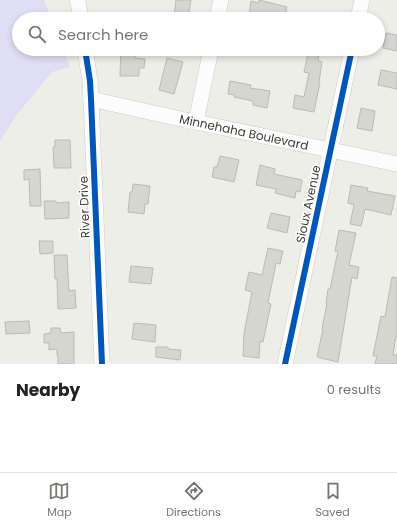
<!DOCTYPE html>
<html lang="en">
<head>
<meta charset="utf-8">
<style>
	body { margin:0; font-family:Poppins,sans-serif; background:#f6f6f6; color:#222 }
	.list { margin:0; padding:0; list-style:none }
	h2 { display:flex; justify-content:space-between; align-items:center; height:52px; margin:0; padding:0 16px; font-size:17px }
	h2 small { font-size:13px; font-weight:400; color:#767676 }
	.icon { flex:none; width:22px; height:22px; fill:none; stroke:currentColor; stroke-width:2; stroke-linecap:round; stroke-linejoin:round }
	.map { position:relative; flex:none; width:397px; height:364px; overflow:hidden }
	.search { position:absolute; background:#fff; box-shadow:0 2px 6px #0003; left:12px; right:12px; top:12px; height:44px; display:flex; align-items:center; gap:10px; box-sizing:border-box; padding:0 14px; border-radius:22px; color:#767676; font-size:15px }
	.sheet { height:108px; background:#fff }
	nav { display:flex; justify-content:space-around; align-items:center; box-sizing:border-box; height:56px; border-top:1px solid #e0e0e0; background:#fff; font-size:11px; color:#767676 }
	nav a { display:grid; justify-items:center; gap:2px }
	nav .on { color:#7b7a75 }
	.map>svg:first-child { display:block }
</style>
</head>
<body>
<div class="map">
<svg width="397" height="364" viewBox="0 0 397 364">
	<rect width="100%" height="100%" fill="#eeeee8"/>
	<polygon fill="#e0def4" points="0,0 44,0 51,19 19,19 19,49 63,49 70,67 52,72 15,117 0,142"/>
	<g fill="#d6d6d1" stroke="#bbbbb6">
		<polygon points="176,0 191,0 188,18 174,15"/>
		<polygon points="259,0 287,7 284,19 266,19 249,16 251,1 259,3"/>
		<polygon points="386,33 397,35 397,51 383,48"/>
		<polygon points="121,49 135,49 135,58 145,59 144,68 139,68 139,76 120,76"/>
		<polygon points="309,49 320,49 318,61 322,62 319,82 320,82 314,112 293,108 295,95 304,97 309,73 304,72"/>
		<polygon points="167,58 183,62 174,94 159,90"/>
		<polygon points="381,70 397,73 397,89 378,85"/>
		<polygon points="230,81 251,85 250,88 270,91 267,108 253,105 253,101 234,97 235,95 228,94"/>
		<polygon points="361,108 375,111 372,131 357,128"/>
		<polygon points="55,140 70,140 71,168 54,168 53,147 55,147"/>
		<polygon points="220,156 239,160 234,182 212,177 214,167 217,167"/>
		<polygon points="260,165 275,169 274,174 302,180 300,192 296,191 295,198 275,193 276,189 256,185"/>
		<polygon points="40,169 41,206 30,206 29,179 24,180 24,170"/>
		<polygon points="133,184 150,186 148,204 145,204 144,214 128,212 130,192 132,192"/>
		<polygon points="351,185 368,188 367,191 395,196 391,215 365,209 361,226 350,224 354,205 348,203"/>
		<polygon points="44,201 56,201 56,203 69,202 69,218 45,219"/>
		<polygon points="271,213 290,217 287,233 267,228"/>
		<polygon points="339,230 356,233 349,265 359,267 357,279 352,277 338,362 317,357 323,329 322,329 327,303 326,303 328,289 330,289 338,251 335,251"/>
		<polygon points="39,241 53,241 53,253 40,254"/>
		<polygon points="268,248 283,251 280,264 276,263 268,303 271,304 263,342 260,341 259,358 243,356 244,333 252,292 245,290 249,272 262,275"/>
		<polygon points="54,255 67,255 69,291 75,290 76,308 58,309 57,279 55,279"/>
		<polygon points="131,266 153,268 151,284 129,282"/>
		<polygon points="392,277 397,278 397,336 396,336 393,355 397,355 397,364 375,364 377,356 373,356 381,316 385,317"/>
		<polygon points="29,321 30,333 6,334 5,322"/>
		<polygon points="134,323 156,325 155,342 132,339"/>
		<polygon points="51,328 60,328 61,333 74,332 74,364 58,364 58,355 57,355 57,349 49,350 49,343 44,343 44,334 51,333"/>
		<polygon points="156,347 168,347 168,349 181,350 180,360 156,357"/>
	</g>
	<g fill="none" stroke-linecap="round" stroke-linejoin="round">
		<g stroke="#ccccc8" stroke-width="16">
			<g id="street">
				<polyline points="77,0 78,2 81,19"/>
				<polyline points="217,19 221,0"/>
				<polyline points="358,19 362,0"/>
				<polyline points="85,49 90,81 91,99 102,364"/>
				<polyline points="91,99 185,120 196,122 397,164"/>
				<polyline points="196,122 211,49"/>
				<polyline points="285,364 352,49"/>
			</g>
		</g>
		<use href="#street" stroke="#fcfcfc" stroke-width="15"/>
		<g stroke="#fff" stroke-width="8">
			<g id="cycleway">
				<polyline points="85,49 90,81 91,99 102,364"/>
				<polyline points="285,364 352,49"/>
			</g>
		</g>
		<use href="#cycleway" stroke="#0057b8" stroke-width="6"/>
	</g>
	<g text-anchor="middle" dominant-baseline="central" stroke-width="3" stroke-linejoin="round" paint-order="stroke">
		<g font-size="12" fill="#3d3c37" stroke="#fff">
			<text transform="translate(244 132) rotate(12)">Minnehaha Boulevard</text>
			<text transform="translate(308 204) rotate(-78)">Sioux Avenue</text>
			<text transform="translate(84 207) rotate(-92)">River Drive</text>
		</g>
	</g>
</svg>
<div class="search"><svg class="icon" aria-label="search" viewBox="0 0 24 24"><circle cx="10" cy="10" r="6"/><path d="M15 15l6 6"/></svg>Search here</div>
</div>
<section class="sheet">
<h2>Nearby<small>0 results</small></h2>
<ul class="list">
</ul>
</section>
<nav>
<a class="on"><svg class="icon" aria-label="map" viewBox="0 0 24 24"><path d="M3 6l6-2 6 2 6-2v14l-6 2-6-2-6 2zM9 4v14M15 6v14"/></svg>Map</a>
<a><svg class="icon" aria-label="directions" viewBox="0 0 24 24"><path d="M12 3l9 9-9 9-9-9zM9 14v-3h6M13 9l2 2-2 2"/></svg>Directions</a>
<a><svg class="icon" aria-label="saved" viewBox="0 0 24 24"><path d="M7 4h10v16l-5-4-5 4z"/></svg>Saved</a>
</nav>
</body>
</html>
